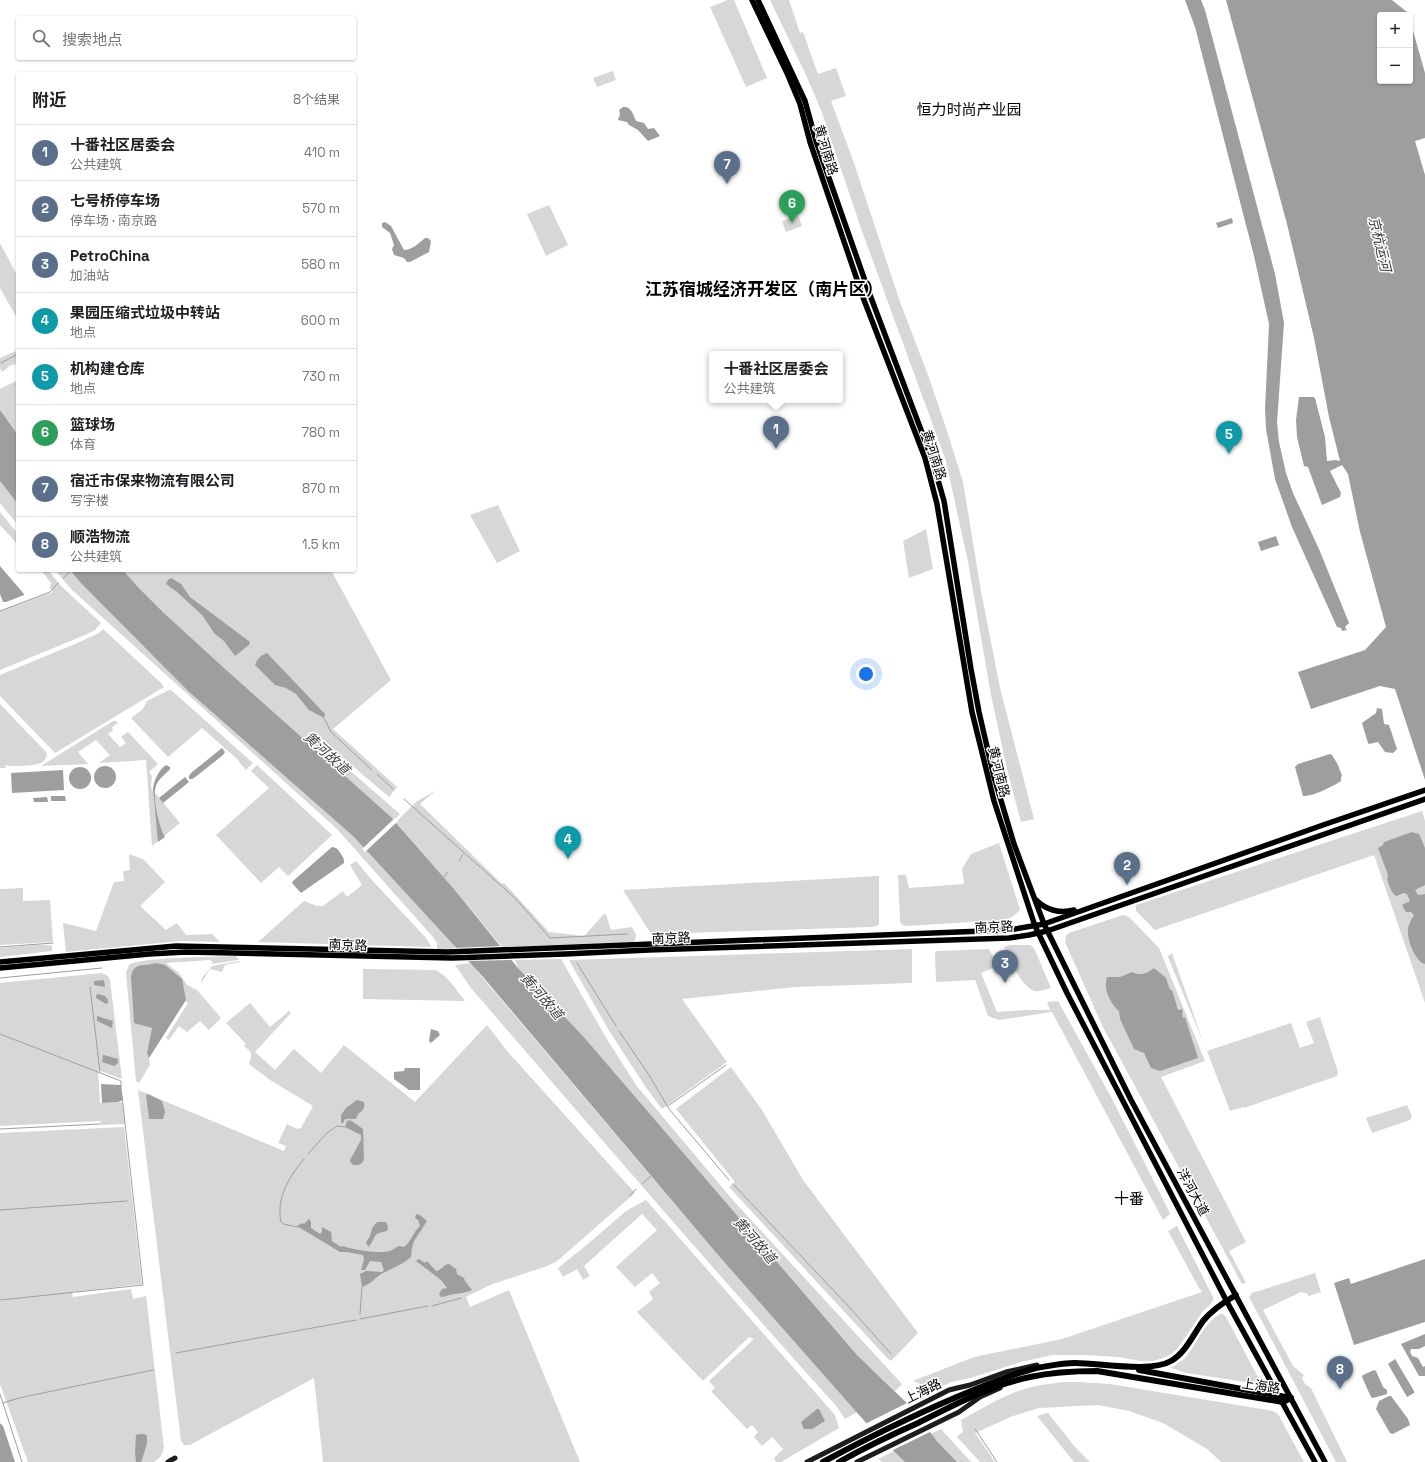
<!DOCTYPE html>
<html lang="zh">
<head>
<meta charset="utf-8">
<style>
	body { margin:0; font-family:"Space Grotesk","Noto Sans SC",sans-serif; background:#f6f6f6; color:#202124 }
	.controls { position:absolute; right:12px; top:12px; display:grid; overflow:hidden; border-radius:4px; box-shadow:0 1px 3px #0004 }
	.controls button { width:36px; height:36px; display:grid; place-items:center; padding:0; border:0; border-bottom:1px solid #e0e0e0; background:#fff; color:#202124; font:20px sans-serif }
	.you { position:absolute; left:866px; top:674px; width:14px; height:14px; margin:-10px; border:3px solid #fff; border-radius:50%; background:#1a73e8; box-shadow:0 0 0 6px #1a73e833 }
	.badge { display:grid; place-items:center; width:26px; height:26px; border-radius:50%; background:#ea580c; color:#fff; font-size:13px; font-weight:700 }
	.pin { position:absolute; translate:-50% -33px; filter:drop-shadow(0 1px 2px #0008) }
	.pin::after { content:''; position:absolute; top:21px; width:14px; height:12px; background:inherit; clip-path:polygon(0 0,100% 0,50% 100%) }
	.popup { position:absolute; left:709px; top:351px; width:134px; height:52px; box-sizing:border-box; display:grid; place-content:center; border-radius:4px; background:#fff; filter:drop-shadow(0 1px 3px #0005); font-size:13px; white-space:nowrap; color:#757577 }
	.popup b { font-size:15px; color:#202124 }
	.popup::after { content:''; position:absolute; left:50%; top:100%; margin-left:-8px; border:8px solid transparent; border-top-color:#fff }
	.list { margin:0; padding:0; list-style:none }
	h2 { display:flex; justify-content:space-between; align-items:center; height:52px; margin:0; padding:0 16px; font-size:17px }
	h2 small { font-size:13px; font-weight:400; color:#757577 }
	.list li { display:grid; grid-template-columns:26px 1fr auto; gap:12px; align-items:center; box-sizing:border-box; height:56px; padding:0 16px; border-top:1px solid #e0e0e0 }
	.list b { display:block; font-size:15px; white-space:nowrap }
	.list p { margin:0; font-size:13px; white-space:nowrap; color:#757577 }
	.list em { font-size:13px; font-style:normal; color:#757577 }
	.icon { flex:none; width:22px; height:22px; fill:none; stroke:currentColor; stroke-width:2; stroke-linecap:round; stroke-linejoin:round }
	.map { position:relative; flex:none; width:1425px; height:1462px; overflow:hidden }
	.search { position:absolute; background:#fff; box-shadow:0 1px 3px #0004; left:16px; top:16px; width:340px; height:44px; display:flex; align-items:center; gap:10px; box-sizing:border-box; padding:0 14px; border-radius:4px; color:#757577; font-size:15px }
	.panel { position:absolute; background:#fff; box-shadow:0 1px 3px #0004; left:16px; top:72px; width:340px; height:500px; border-radius:4px }
	.map>svg:first-child { display:block }
</style>
</head>
<body>
<div class="map">
<svg width="1425" height="1462" viewBox="0 0 1425 1462">
	<rect width="100%" height="100%" fill="#fff"/>
	<g fill="#d7d7d7">
		<polygon points="728,0 734,0 767,78 746,87 710,7"/>
		<polygon points="770,0 789,0 800,33 803,32 818,74 836,68 846,96 831,101 854,163 900,302 928,375 947,431 963,482 981,591 1000,688 1034,819 1021,822 1007,769 991,695 968,562 946,461 862,231 821,110 805,73"/>
		<polygon points="613,71 616,80 597,87 593,78"/>
		<polygon points="549,205 568,245 546,256 527,214"/>
		<polygon points="798,215 802,226 786,232 782,221"/>
		<polygon points="0,243 18,277 18,320 0,288"/>
		<polygon points="18,350 18,364 11,365 2,372 0,368 0,358"/>
		<polygon points="18,380 18,435 0,410 0,389"/>
		<polygon points="0,479 18,502 18,525 0,503"/>
		<polygon points="498,505 520,551 497,563 470,515"/>
		<polygon points="0,512 18,534 18,545 0,525"/>
		<polygon points="926,529 933,569 909,578 903,541"/>
		<polygon points="41,570 48,570 61,586 101,623 95,630 85,635 0,670 0,611 53,592 50,588 51,583"/>
		<polygon points="55,570 70,570 188,691 354,837 457,949 437,950 437,943 432,936 337,829 71,589"/>
		<polygon points="123,570 331,570 391,680 333,729 397,787 389,797 321,739 317,742 400,814 394,820 223,667 164,613 137,586"/>
		<polygon points="103,629 161,683 164,687 55,753 0,696 0,675 82,641 99,633"/>
		<polygon points="169,690 171,690 253,763 246,770 236,758 202,728 168,757 131,718 143,709 147,701"/>
		<path d="M0 704 46 752 47 755C46 758 45 761 41 763 34 766 12 767 5 765L6 768H0Z"/>
		<polygon points="113,721 116,721 118,723 112,727 113,730 108,734 120,747 126,743 121,737 128,732 158,764 149,772 152,776 151,788 180,823 152,846 146,760 99,763 110,755 96,740 78,752 88,764 41,766"/>
		<polygon points="257,765 332,835 288,876 279,867 261,883 216,835 269,788 251,771"/>
		<polygon points="436,790 420,804 502,884 504,883 549,932 584,936 604,914 606,914 611,930 632,927 636,934 635,940 633,942 502,947 454,889 396,822 416,802"/>
		<polygon points="1422,811 1425,821 1425,1003 1374,855 1155,930 1136,911 1136,905"/>
		<path d="M999 843 1020 910C1014 916 1010 919 1002 920L905 926 901 924 900 921 898 875H906L909 888 964 884 962 869 971 854Z"/>
		<polygon points="129,854 143,859 165,882 140,906 166,930 177,923 186,935 212,934 220,942 181,941 66,952 63,923 96,931 114,882 124,881 123,871 130,870"/>
		<polygon points="356,861 371,879 427,939 431,947 258,942 304,901 317,906 323,906 343,891 347,897 362,885 350,865"/>
		<polygon points="879,876 879,925 873,927 651,934 623,890"/>
		<polygon points="23,888 23,901 50,900 53,942 0,945 0,889"/>
		<polygon points="1123,915 1129,917 1159,948 1205,1061 1161,1077 1246,1242 1229,1251 1246,1283 1242,1284 1103,1027 1065,942 1066,936 1069,933"/>
		<polygon points="34,945 50,945 52,946 52,951 0,957 0,948"/>
		<path d="M1009 945H1030L1034 948 1051 988C1047 989 1039 992 1035 991 1023 989 1008 958 1004 947Z"/>
		<polygon points="912,949 912,983 795,987 682,999 727,1062 662,1109 645,1086 608,1029 569,960"/>
		<polygon points="989,949 998,966 981,973 997,1012 1026,1010 1050,1010 1047,1002 1058,1001 1111,1097 1169,1211 1170,1214 1163,1220 1052,1012 999,1020 988,1016 975,980 936,982 935,953 937,951"/>
		<polygon points="1172,953 1204,1044 1168,957 1168,956"/>
		<path d="M236 956 239 960 211 964 213 962 210 960 166 963 179 973 187 985 197 990 221 1018 209 1030 200 1021 187 1032 179 1026 169 1040 166 1038 188 1003 185 1000 149 1058 150 1065 139 1083 136 1081 126 973 129 965C139 957 218 957 236 956Z"/>
		<polygon points="561,959 605,1036 636,1085 731,1198 902,1384 895,1391 857,1355 583,1036 518,968 515,960"/>
		<polygon points="239,961 240,962 225,965 222,972 210,969 201,983 202,978 212,966"/>
		<path d="M470 963 718 1255 857 1412 845 1419 837 1407C713 1269 592 1129 471 988L455 965Z"/>
		<path d="M363 969 436 970C448 976 457 991 465 1001L363 999Z"/>
		<polygon points="102,973 108,976 110,980 122,1079 98,1070 100,1103 122,1102 125,1124 101,1125 100,1121 0,1126 0,983"/>
		<path d="M250 1003 270 1027 289 1011 291 1013 255 1052 275 1070 294 1049 321 1073 344 1045 415 1102 487 1025 508 1052 635 1193 556 1262 547 1266 490 1285 466 1297 470 1307 509 1290 580 1462H323L314 1378 190 1445H184L181 1441 138 1090 284 1151 286 1146 278 1143 287 1124 297 1129 301 1128 313 1106 270 1080 249 1064C253 1053 252 1053 244 1046L246 1044 226 1023Z"/>
		<polygon points="1320,1017 1338,1072 1337,1076 1244,1108 1243,1107 1230,1111 1207,1051 1291,1023 1300,1048 1314,1043 1306,1022"/>
		<polygon points="731,1067 762,1110 803,1180 918,1333 891,1361 888,1359 729,1187 735,1182 676,1109"/>
		<polygon points="1407,1105 1412,1116 1410,1120 1372,1133 1366,1118"/>
		<path d="M124 1127 142 1284 72 1292 73 1297 131 1289 133 1299 146 1296 164 1447C162 1455 161 1458 154 1462H28L0 1384V1133Z"/>
		<polygon points="646,1200 835,1415 839,1428 781,1462 776,1462 774,1458 783,1449 772,1437 762,1446 754,1437 758,1432 752,1425 747,1429 711,1391 715,1388 709,1381 754,1339 749,1337 703,1381 637,1312 653,1299 649,1292 660,1283 652,1273 635,1287 616,1267 657,1230 642,1214 584,1266 590,1276 583,1280 577,1269 563,1277 558,1268 589,1243 626,1211"/>
		<polygon points="1177,1226 1214,1299 1210,1305 1203,1311 1178,1348 1170,1355 1163,1358 1153,1361 1141,1361 1118,1357 1087,1355 1052,1355 1021,1362 970,1378 951,1382 935,1390 913,1381 974,1357 1062,1339 1202,1292 1199,1288 1168,1231"/>
		<polygon points="1315,1273 1321,1292 1309,1296 1306,1293 1301,1292 1263,1310 1293,1366 1304,1375 1302,1378 1305,1384 1311,1388 1347,1462 1336,1462 1249,1297 1252,1293"/>
		<path d="M1222 1313 1226 1317 1259 1379 1260 1383 1258 1384 1187 1373 1171 1368C1175 1365 1180 1362 1184 1359 1197 1345 1204 1321 1222 1313Z"/>
		<path d="M1062 1382H1080L1110 1384 1273 1411 1278 1414 1304 1462H1221L1207 1449 1163 1423 1129 1411 1098 1405 1039 1408 1013 1416 975 1433 995 1462H980L958 1438 957 1436 963 1432 961 1420C981 1409 1003 1395 1025 1389 1037 1385 1049 1384 1062 1382Z"/>
		<polygon points="1048,1413 1075,1447 1090,1462 1074,1462 1037,1416"/>
		<polygon points="941,1429 971,1462 957,1462 931,1434"/>
		<polygon points="894,1451 905,1462 882,1462 878,1459"/>
	</g>
	<g fill="#9e9e9e">
		<polygon points="1185,0 1201,0 1205,10 1275,274 1284,323 1277,422 1279,442 1286,473 1293,493 1319,549 1349,623 1345,627 1347,630 1342,631 1341,628 1337,627 1292,527 1275,479 1266,429 1265,409 1269,324 1254,256 1195,27"/>
		<polygon points="1226,0 1392,0 1407,12 1408,15 1380,15 1380,81 1410,81 1410,20 1425,73 1425,138 1415,141 1425,175 1425,780 1395,689 1380,686 1311,709 1298,672 1365,650 1386,627 1360,532 1348,474 1342,465 1330,471 1341,493 1340,497 1322,505 1308,467 1304,466 1297,437 1296,420 1299,397 1313,397 1315,398 1325,437 1327,461 1336,460 1340,461 1329,417 1314,338 1287,224"/>
		<path d="M623 107C631 106 633 114 636 121L644 123 648 129 654 128 660 136 648 141 638 130 629 125 627 122 618 120 620 114 619 110Z"/>
		<polygon points="1232,218 1233,223 1218,228 1216,223"/>
		<path d="M385 222 391 226 404 250C412 250 419 243 425 238H428L431 241 429 252 410 262H407L404 258 394 255 392 249 394 245 390 233 382 227V223Z"/>
		<polygon points="0,410 18,435 18,504 0,481"/>
		<polygon points="1276,536 1279,545 1261,551 1258,542"/>
		<polygon points="0,566 24,594 24,595 6,602 3,602 0,594"/>
		<polygon points="70,570 123,570 137,586 164,613 223,667 391,817 454,889 518,968 583,1036 857,1355 911,1407 937,1441 957,1462 905,1462 875,1433 718,1255 483,977 354,837 188,691 80,582"/>
		<polygon points="171,578 181,584 190,597 250,642 249,645 235,656 224,641 215,634 202,615 177,592 166,584 168,580"/>
		<path d="M267 653 325 714 324 718 309 710 296 694 286 688 275 685 255 665C257 659 261 655 267 653Z"/>
		<polygon points="1377,708 1382,709 1384,724 1389,725 1397,749 1393,753 1385,752 1378,742 1369,744 1368,743 1362,723 1376,713"/>
		<polygon points="222,748 225,752 223,755 194,778 192,779 189,779 189,776 191,773"/>
		<path d="M1330 754 1332 755 1338 765 1342 776 1341 777V781C1334 786 1312 797 1303 796L1295 767 1298 764Z"/>
		<path d="M166 765 170 767V769C166 774 158 779 156 786 152 797 159 827 165 837L158 842 153 788C154 780 159 770 166 765Z"/>
		<circle cx="105" cy="777" r="11"/>
		<circle cx="80" cy="778" r="11"/>
		<polygon points="63,770 64,790 12,793 11,773"/>
		<polygon points="185,777 189,782 163,803 159,798"/>
		<polygon points="51,796 65,796 66,801 51,801"/>
		<polygon points="47,797 48,802 34,802 33,798"/>
		<path d="M1412 832 1419 834 1425 848V885L1415 890 1418 895 1425 894V964C1416 962 1408 942 1408 933 1407 927 1411 920 1414 915L1411 912H1406L1402 905 1410 901 1407 894 1404 893 1396 896C1391 892 1386 881 1388 875L1378 848 1383 845 1384 842Z"/>
		<path d="M332 847 336 848C339 850 345 859 344 863L301 893 292 883 293 881Z"/>
		<path d="M155 963 165 965 182 979 186 1000 149 1058 147 1053 152 1028 134 1023 131 977C134 961 144 967 155 963Z"/>
		<path d="M1154 968 1166 978 1170 990H1172L1178 1010 1182 1009 1183 1013H1182L1183 1018 1185 1017 1198 1058 1160 1071 1151 1068 1144 1053 1134 1049 1120 1019 1119 1011C1110 1004 1103 988 1107 977H1120L1132 972C1140 976 1147 974 1154 968Z"/>
		<polygon points="104,980 105,987 94,985 94,981"/>
		<polygon points="98,994 105,996 108,1000 108,1003 106,1004 96,998 96,995"/>
		<polygon points="97,1016 113,1021 112,1028 97,1021"/>
		<polygon points="431,1029 438,1031 440,1035 431,1043 429,1041"/>
		<polygon points="103,1055 104,1055 118,1059 118,1063 114,1066 102,1062"/>
		<polygon points="405,1068 420,1068 420,1090 409,1090 394,1079 394,1072 404,1071"/>
		<polygon points="101,1084 121,1085 123,1100 118,1102 102,1103"/>
		<polygon points="148,1094 162,1101 165,1112 163,1119 149,1119 146,1095"/>
		<path d="M357 1100 364 1102C365 1109 363 1110 358 1114L356 1119H345L343 1123H341V1115L346 1108Z"/>
		<path d="M350 1120 363 1129 364 1159C362 1165 359 1165 353 1165L351 1163 350 1160 361 1140V1135L345 1127 347 1121Z"/>
		<path d="M416 1214 420 1215 427 1221 414 1241 412 1248 411 1257C403 1264 393 1268 383 1273 374 1278 373 1283 362 1287L360 1274 366 1271 382 1272 384 1270 381 1262 370 1261 365 1270H361L364 1259 363 1255 346 1252H340L297 1226 302 1223 304 1224 309 1219 311 1222V1228L320 1234 322 1232V1227L331 1232 332 1241 341 1247 343 1246C354 1250 379 1254 390 1251 393 1250 396 1247 399 1246L404 1247C411 1242 413 1232 420 1226L418 1220 415 1218Z"/>
		<path d="M378 1222H386L388 1227 387 1231C384 1232 382 1232 379 1233 373 1235 373 1244 368 1247L366 1242C373 1236 369 1227 378 1222Z"/>
		<path d="M419 1259 425 1263 427 1261 436 1271C442 1270 444 1264 449 1264L456 1269 457 1274 464 1278 465 1281 472 1290C466 1293 461 1293 455 1294 450 1294 446 1297 441 1297L439 1294 442 1289 447 1288 441 1280 416 1261Z"/>
		<polygon points="1425,1259 1425,1322 1354,1345 1334,1283 1349,1278 1351,1284"/>
		<polygon points="1425,1334 1425,1346 1419,1349 1411,1349 1410,1352 1412,1356 1418,1358 1423,1367 1425,1366 1425,1376 1419,1376 1401,1344"/>
		<polygon points="1395,1359 1414,1391 1414,1393 1407,1397 1388,1364"/>
		<polygon points="1374,1370 1376,1371 1383,1387 1387,1390 1387,1394 1373,1398 1371,1397 1362,1377 1363,1375"/>
		<polygon points="1389,1396 1391,1396 1408,1419 1410,1425 1393,1434 1390,1433 1376,1409 1379,1401"/>
		<polygon points="817,1409 819,1409 825,1421 812,1429 804,1429 801,1422"/>
		<polygon points="0,1423 3,1426 15,1462 0,1462"/>
		<polygon points="139,1434 144,1434 147,1436 147,1443 142,1460 141,1462 136,1462 135,1452 136,1435"/>
	</g>
	<g fill="#fff">
		<polygon points="395,818 398,821 365,852 362,849"/>
		<polygon points="503,946 514,960 465,961 452,948"/>
		<polygon points="909,1402 932,1431 891,1451 865,1424"/>
	</g>
	<g fill="none" stroke-linecap="round" stroke-linejoin="round">
		<g stroke="#9e9e9e" stroke-width="1">
			<polyline points="1,363 18,354"/>
			<polyline points="63,578 72,570"/>
			<polyline points="0,611 50,592 58,583"/>
			<polyline points="324,718 331,732 372,770"/>
			<polyline points="377,774 394,790"/>
			<polyline points="404,799 516,899 550,938 627,934"/>
			<polyline points="459,861 463,854"/>
			<polyline points="444,877 448,872"/>
			<polyline points="0,947 53,943"/>
			<polyline points="577,963 616,1026"/>
			<polyline points="0,978 102,968"/>
			<polyline points="90,987 100,1072"/>
			<polyline points="619,1031 649,1075 669,1109 729,1180"/>
			<polyline points="0,1034 121,1081 121,1087"/>
			<polyline points="668,1106 726,1065"/>
			<polyline points="0,1129 100,1124"/>
			<polyline points="308,1154 327,1133 337,1126 345,1127"/>
			<polyline points="642,1184 652,1175"/>
			<polyline points="733,1184 852,1310 891,1354"/>
			<polyline points="629,1196 636,1189"/>
			<polyline points="0,1210 127,1201"/>
			<path d="M298 1227 283 1224 281 1222C276 1198 289 1177 304 1159"/>
			<polyline points="0,1300 143,1285 122,1096"/>
			<polyline points="432,1306 461,1298"/>
			<polyline points="360,1314 362,1287"/>
			<polyline points="360,1319 428,1306"/>
			<polyline points="176,1353 356,1320"/>
			<polyline points="0,1394 22,1462"/>
			<polyline points="3,1403 19,1398 153,1370"/>
			<polyline points="975,1429 997,1462"/>
		</g>
		<g stroke="#1d1d1d" stroke-width="5">
			<polyline points="168,1462 175,1458"/>
			<polyline points="807,1462 949,1390 970,1385 1006,1372 1037,1365"/>
			<polyline points="857,1462 959,1412 980,1397 1000,1388"/>
		</g>
		<g stroke="#000" stroke-width="5.5">
			<polyline points="752,0 787,73 800,104 810,142 864,300 925,458 937,504 972,712 994,801 1035,926 1067,993 1226,1300 1315,1462"/>
			<polyline points="758,0 805,101 816,141 870,295 932,459 944,501 971,669 979,712 994,777 1014,844 1044,924 1131,1100 1325,1462"/>
			<path d="M1036 900C1046 910 1060 914 1074 910"/>
			<polyline points="0,962 176,946 448,952 1009,930 1044,924 1323,825 1425,790"/>
			<polyline points="0,968 149,954 186,952 452,958 565,954 649,950 1009,938 1029,935 1047,931 1425,799"/>
		</g>
		<g stroke="#000" stroke-width="6">
			<polyline points="1139,1370 1291,1398"/>
			<path d="M823 1462C873 1435 924 1410 976 1389 996 1381 1016 1373 1036 1368 1049 1366 1062 1363 1075 1363 1101 1363 1150 1373 1171 1361 1186 1352 1193 1335 1203 1321 1212 1310 1224 1302 1236 1295"/>
			<path d="M839 1462C864 1448 891 1435 918 1423 954 1405 991 1385 1030 1377 1053 1372 1075 1371 1097 1371L1283 1402 1291 1398"/>
		</g>
	</g>
	<g text-anchor="middle" dominant-baseline="central" stroke-width="3" stroke-linejoin="round" paint-order="stroke">
		<g font-size="13" fill="#000" stroke="#fff">
			<text transform="translate(826 150) rotate(73)">黄河南路</text>
			<text transform="translate(934 455) rotate(72)">黄河南路</text>
			<text transform="translate(999 772) rotate(76)">黄河南路</text>
			<text transform="translate(994 927) rotate(-3)">南京路</text>
			<text transform="translate(671 938) rotate(-2)">南京路</text>
			<text transform="translate(348 945) rotate(2)">南京路</text>
			<text transform="translate(1193 1192) rotate(62)">洋河大道</text>
			<text transform="translate(1261 1386) rotate(8)">上海路</text>
			<text transform="translate(923 1391) rotate(-26)">上海路</text>
		</g>
		<g font-size="14" font-style="italic" fill="#3f3f3f" stroke="#fff">
			<text transform="translate(1380 244) rotate(77)">京杭运河</text>
			<text transform="translate(327 753) rotate(42)">黄河故道</text>
			<text transform="translate(542 996) rotate(49)">黄河故道</text>
			<text transform="translate(755 1240) rotate(49)">黄河故道</text>
		</g>
		<g font-size="15" fill="#000" stroke="#fff">
			<text x="969" y="109">恒力时尚产业园</text>
			<text x="1129" y="1198">十番</text>
		</g>
		<g font-size="17" font-weight="bold" fill="#000" stroke="#fff">
			<text x="764" y="289">江苏宿城经济开发区（南片区）</text>
		</g>
	</g>
</svg>
<div class="controls">
<button>+</button>
<button>−</button>
</div>
<div class="you"></div>
<div class="pin badge" style="left:776px;top:449px;background:#5c6f8a">1</div>
<div class="popup"><b>十番社区居委会</b>公共建筑</div>
<div class="pin badge" style="left:1127px;top:885px;background:#5c6f8a">2</div>
<div class="pin badge" style="left:1005px;top:983px;background:#5c6f8a">3</div>
<div class="pin badge" style="left:568px;top:859px;background:#0f9aa8">4</div>
<div class="pin badge" style="left:1229px;top:454px;background:#0f9aa8">5</div>
<div class="pin badge" style="left:792px;top:223px;background:#2e9e5b">6</div>
<div class="pin badge" style="left:727px;top:184px;background:#5c6f8a">7</div>
<div class="pin badge" style="left:1340px;top:1389px;background:#5c6f8a">8</div>
<div class="search"><svg class="icon" aria-label="search" viewBox="0 0 24 24"><circle cx="10" cy="10" r="6"/><path d="M15 15l6 6"/></svg>搜索地点</div>
<section class="panel">
<h2>附近<small>8个结果</small></h2>
<ul class="list">
<li><span class="badge" style="background:#5c6f8a">1</span><div><b>十番社区居委会</b><p>公共建筑</p></div><em>410 m</em></li>
<li><span class="badge" style="background:#5c6f8a">2</span><div><b>七号桥停车场</b><p>停车场 · 南京路</p></div><em>570 m</em></li>
<li><span class="badge" style="background:#5c6f8a">3</span><div><b>PetroChina</b><p>加油站</p></div><em>580 m</em></li>
<li><span class="badge" style="background:#0f9aa8">4</span><div><b>果园压缩式垃圾中转站</b><p>地点</p></div><em>600 m</em></li>
<li><span class="badge" style="background:#0f9aa8">5</span><div><b>机构建仓库</b><p>地点</p></div><em>730 m</em></li>
<li><span class="badge" style="background:#2e9e5b">6</span><div><b>篮球场</b><p>体育</p></div><em>780 m</em></li>
<li><span class="badge" style="background:#5c6f8a">7</span><div><b>宿迁市保来物流有限公司</b><p>写字楼</p></div><em>870 m</em></li>
<li><span class="badge" style="background:#5c6f8a">8</span><div><b>顺浩物流</b><p>公共建筑</p></div><em>1.5 km</em></li>
</ul>
</section>
</div>
</body>
</html>
